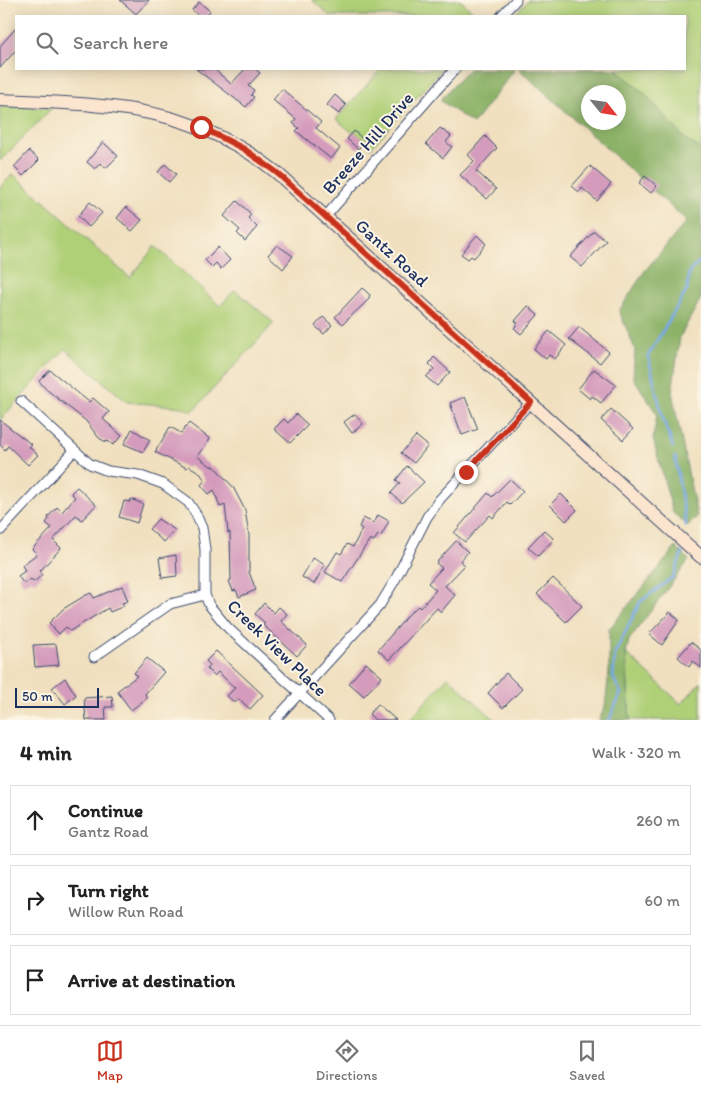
<!DOCTYPE html>
<html lang="en">
<head>
<meta charset="utf-8">
<style>
	body { margin:0; font-family:Itim,sans-serif; background:#f2f2f2; color:#222 }
	.compass { position:absolute; left:581px; top:85px; width:45px; height:45px; border-radius:50%; background:#fff; box-shadow:0 2px 12px #0003; rotate:120deg }
	.scale { position:absolute; left:15px; bottom:12px; width:84px; box-sizing:border-box; padding-left:5px; border:2px solid #1b2f5e; border-top:0; font-size:14px; line-height:18px; white-space:nowrap; color:#1b2f5e; -webkit-text-stroke:4px #fcf5e5; paint-order:stroke }
	.stop { position:absolute; width:15px; height:15px; margin:-11px; border:4px solid #c8321e; border-radius:50%; background:#fff }
	.stop.end { background:#c8321e; border-color:#fff; box-shadow:0 1px 5px #0008 }
	.list { margin:0; padding:0; list-style:none }
	h2 { display:flex; justify-content:space-between; align-items:center; height:65px; margin:0; padding:0 20px; font-size:21px }
	h2 small { font-size:16px; font-weight:400; color:#767676 }
	.list li { display:grid; grid-template-columns:32px 1fr auto; gap:15px; align-items:center; box-sizing:border-box; height:70px; margin:0 10px 10px; padding:0 10px; border:1px solid #e0e0e0; border-radius:0px }
	.list b { display:block; font-size:19px; white-space:nowrap }
	.list p { margin:0; font-size:16px; white-space:nowrap; color:#767676 }
	.list em { font-size:16px; font-style:normal; color:#767676 }
	.icon { flex:none; width:28px; height:28px; fill:none; stroke:currentColor; stroke-width:2; stroke-linecap:round; stroke-linejoin:round }
	.map { position:relative; flex:none; width:701px; height:720px; overflow:hidden }
	.search { position:absolute; background:#fff; box-shadow:0 2px 12px #0003; left:15px; right:15px; top:15px; height:55px; display:flex; align-items:center; gap:12px; box-sizing:border-box; padding:0 18px; border-radius:0px; color:#767676; font-size:19px }
	.sheet { height:305px; background:#fff }
	nav { display:flex; justify-content:space-around; align-items:center; box-sizing:border-box; height:70px; border-top:1px solid #e0e0e0; background:#fff; font-size:14px; color:#767676 }
	nav a { display:grid; justify-items:center; gap:2px }
	nav .on { color:#c8321e }
	.map>svg:first-child { display:block }
</style>
</head>
<body>
<div class="map">
<svg width="701" height="720" viewBox="0 0 701 720">
	<rect width="100%" height="100%" fill="#fcf5e5"/>
	<filter id="ink" filterUnits="userSpaceOnUse"><feTurbulence type="fractalNoise" baseFrequency=".02" numOctaves="2"/><feDisplacementMap in="SourceGraphic" scale="10" xChannelSelector="R" yChannelSelector="G"/><feConvolveMatrix kernelMatrix="1 2 1 2 8 2 1 2 1" color-interpolation-filters="sRGB"/></filter>
	<filter id="wash" filterUnits="userSpaceOnUse"><feTurbulence type="fractalNoise" baseFrequency=".0096" numOctaves="4" result="noise"/><feDisplacementMap in="SourceGraphic" scale="20" xChannelSelector="R" yChannelSelector="G"/><feGaussianBlur stdDeviation="1.12" result="paint"/><feColorMatrix in="noise" values="0 0 0 0 0 0 0 0 0 0 0 0 0 0 0 0 0 1.4 0 .05"/><feComposite in="paint" operator="in"/></filter>
	<g filter="url(#wash)">
		<rect width="100%" height="100%" fill="#f0e0bf"/>
		<g fill="#b0d078" stroke="#66806b">
			<polygon points="312,0 460,0 478,16 330,16"/>
			<polygon points="528,0 701,0 701,149 687,141 645,94 616,69 685,69 685,16 558,16 554,13 550,16 514,16"/>
			<polygon points="381,69 442,69 371,148 336,119"/>
			<polygon points="0,106 52,108 0,161"/>
			<polygon points="13,174 130,278 155,246 220,306 235,290 274,323 192,412 183,407 127,402 65,349 0,420 0,187"/>
			<polygon points="626,653 681,704 701,682 701,720 630,720"/>
			<polygon points="448,677 495,720 409,720"/>
		</g>
		<g fill="#8cb268" stroke="#547063" fill-rule="evenodd">
			<polygon points="469,69 515,69 473,124 440,100"/>
			<path d="M519 69H616L645 94 687 141 701 149V298L680 337 672 392 697 517 688 525 673 513 653 439 657 414 633 377 635 349 619 311 644 272 687 221ZM588 92H618V122H588Z"/>
			<polygon points="676,547 689,560 629,640 626,653 630,720 599,720 605,707 609,672 609,629"/>
		</g>
		<g fill="none" stroke-linecap="round" stroke-linejoin="round">
			<g stroke="#73a6df" stroke-width="3">
				<polyline points="673,447 663,419 648,356 687,290 689,272 701,260"/>
				<polyline points="675,457 686,525"/>
				<polyline points="609,720 621,693 613,677 615,653 640,602 673,577 682,553"/>
			</g>
		</g>
		<g id="blocks">
			<g fill="#d49bbc">
				<polygon points="120,0 149,0 136,14"/>
				<polygon points="199,2 210,11 206,16 199,16 192,10"/>
				<polygon points="16,28 16,50 0,68 0,46"/>
				<polygon points="196,69 214,69 231,84 245,69 255,69 260,73 248,86 254,90 251,95 254,97 246,107"/>
				<polygon points="282,89 321,122 316,128 340,148 331,159 296,131 299,128 293,123 296,119 273,100"/>
				<polygon points="335,95 346,105 339,114 327,105"/>
				<polygon points="440,128 451,136 446,142 452,147 443,158 426,144"/>
				<polygon points="354,131 365,141 358,149 347,139"/>
				<polygon points="485,136 497,148 476,171 496,189 487,199 460,175 474,161 468,155"/>
				<polygon points="103,142 118,156 106,168 100,163 95,169 87,162"/>
				<polygon points="29,151 39,160 23,176 14,167"/>
				<polygon points="165,164 176,174 169,182 158,172"/>
				<polygon points="590,166 611,184 597,201 582,188 579,192 572,186"/>
				<polygon points="645,176 657,186 651,193 639,183"/>
				<polygon points="237,201 249,212 251,215 248,218 257,227 245,241 237,233 240,230 224,216"/>
				<polygon points="90,202 102,213 89,227 78,216"/>
				<polygon points="126,207 142,220 132,231 117,218"/>
				<polygon points="594,231 606,241 582,267 570,257"/>
				<polygon points="477,235 486,244 474,258 471,256 468,259 461,254"/>
				<polygon points="277,245 293,256 283,269 268,255"/>
				<polygon points="218,247 230,260 221,269 216,263 212,267 205,260"/>
				<polygon points="362,288 370,295 368,300 343,324 335,317"/>
				<polygon points="528,306 538,315 521,334 514,328 518,323 515,321"/>
				<polygon points="323,317 332,325 324,334 315,326"/>
				<polygon points="579,327 609,352 600,363 569,339"/>
				<polygon points="549,331 566,345 555,359 549,355 546,359 534,349"/>
				<polygon points="434,357 450,372 437,386 426,377 434,369 429,364"/>
				<polygon points="594,369 616,385 601,403 592,396 590,399 578,389"/>
				<polygon points="50,370 89,402 93,398 109,412 103,419 122,436 113,445 108,441 106,442 99,438 86,421 46,389 39,381"/>
				<polygon points="465,397 478,429 462,435 450,403"/>
				<polygon points="611,409 633,429 623,440 601,420"/>
				<polygon points="296,414 308,425 290,443 274,429 284,419 288,423"/>
				<polygon points="355,414 363,424 352,433 344,422"/>
				<polygon points="0,420 32,445 29,447 38,455 28,465 8,446 5,450 0,445"/>
				<polygon points="189,423 210,439 197,456 212,467 213,465 233,487 245,510 249,535 249,572 256,590 239,597 236,590 233,591 229,581 231,580 230,532 228,533 225,505 220,507 214,490 209,494 201,485 205,480 199,472 189,466 187,468 155,452 170,427 181,433"/>
				<polygon points="132,429 150,440 143,452 124,444"/>
				<polygon points="416,436 428,446 414,463 401,453"/>
				<polygon points="407,466 424,482 402,503 391,493 400,483 396,480"/>
				<polygon points="510,479 523,491 510,505 507,502 493,518 490,515 465,542 454,533 488,493 492,497"/>
				<polygon points="77,487 96,505 82,520 76,515 53,540 61,548 40,571 42,575 34,582 31,579 24,584 18,576 25,571 22,565 37,554 32,549 52,528 46,523 49,519 48,517 57,507 62,512 75,497 71,493"/>
				<polygon points="561,494 577,510 566,521 550,505"/>
				<polygon points="131,499 143,504 137,523 119,517 124,501 130,502"/>
				<polygon points="378,515 389,521 381,536 378,535 374,541 370,539 342,582 325,572 337,552 341,554 347,544 353,547 362,529 359,527 363,518 374,523"/>
				<polygon points="158,519 175,530 164,542 149,529"/>
				<polygon points="544,530 554,539 538,556 528,547"/>
				<polygon points="456,541 468,552 460,561 465,565 445,586 455,595 441,612 437,608 389,660 378,650 410,613 418,606 420,608 436,590 428,583 442,568 436,563"/>
				<polygon points="176,555 177,576 162,578 159,558"/>
				<polygon points="313,558 325,565 314,584 302,577"/>
				<polygon points="553,578 582,606 566,622 537,594"/>
				<polygon points="122,586 128,601 122,603 124,606 110,612 108,608 70,631 66,627 59,634 49,623 63,609 86,595 91,593 94,598"/>
				<polygon points="264,603 274,613 279,607 287,614 281,621 307,645 297,656 263,625 265,623 255,614"/>
				<polygon points="670,612 679,620 662,645 649,634"/>
				<polygon points="691,642 701,650 701,668 693,661 689,667 678,657"/>
				<polygon points="56,644 59,665 35,667 33,645"/>
				<polygon points="216,651 263,695 250,709 239,699 235,703 227,696 235,688 218,672 214,676 207,669 210,665 206,661"/>
				<polygon points="147,658 164,672 145,694 147,698 131,710 117,691 137,676 134,673"/>
				<polygon points="366,663 382,677 364,696 349,683"/>
				<polygon points="506,673 522,689 503,708 488,693"/>
				<polygon points="65,678 76,695 65,704 52,688"/>
				<polygon points="112,696 113,707 105,707 106,720 86,720 84,698"/>
				<polygon points="378,704 396,720 375,720 369,714"/>
			</g>
		</g>
	</g>
	<g filter="url(#ink)">
		<use href="#blocks" fill-opacity="0" stroke="#3b4a6d" stroke-width="1"/>
		<g fill="none" stroke-linecap="round" stroke-linejoin="round">
			<g stroke="#3b4a6d" stroke-width="11">
				<g id="minor">
					<polyline points="501,16 516,0"/>
					<polyline points="326,216 455,69"/>
					<polyline points="21,401 90,464 108,471 138,475 163,484 188,502 196,514 202,528 205,549 205,595 209,605 228,628 329,720"/>
					<polyline points="0,531 74,451"/>
					<polyline points="94,657 170,604 205,595"/>
					<polyline points="275,720 380,605 395,580 427,517 440,499 531,402"/>
				</g>
			</g>
			<g stroke="#3b4a6d" stroke-width="14">
				<path id="secondary" d="M0 100C105 105 189 103 276 172L701 557"/>
			</g>
			<use href="#minor" stroke="#fff" stroke-width="9"/>
			<use href="#secondary" stroke="#fce5cf" stroke-width="12"/>
		</g>
	</g>
	<g fill="none" stroke-linecap="round" stroke-linejoin="round" filter="url(#ink)">
		<polyline stroke="#c8321e" stroke-width="6" points="201,127 244,149 276,172 531,402 466,472"/>
	</g>
	<g text-anchor="middle" dominant-baseline="central" stroke-width="4" stroke-linejoin="round" paint-order="stroke">
		<g font-size="18" fill="#1b2f5e" stroke="#fcf5e5">
			<text transform="translate(368 143) rotate(-49)">Breeze Hill Drive</text>
			<text transform="translate(392 253) rotate(42)">Gantz Road</text>
			<text transform="translate(277 648) rotate(44)">Creek View Place</text>
		</g>
	</g>
</svg>
<svg class="compass" viewBox="-18 -18 36 36"><path d="M0-13l5 13h-10z" fill="#e53935"/><path d="M0 13l5-13h-10z" fill="#767676"/></svg>
<div class="scale">50 m</div>
<div class="stop" style="left:201px;top:127px"></div>
<div class="stop end" style="left:466px;top:472px"></div>
<div class="search"><svg class="icon" aria-label="search" viewBox="0 0 24 24"><circle cx="10" cy="10" r="6"/><path d="M15 15l6 6"/></svg>Search here</div>
</div>
<section class="sheet">
<h2>4 min<small>Walk · 320 m</small></h2>
<ul class="list">
<li><svg class="icon" aria-label="ahead" viewBox="0 0 24 24"><path d="M12 20V5M6 11l6-6 6 6"/></svg><div><b>Continue</b><p>Gantz Road</p></div><em>260 m</em></li>
<li><svg class="icon" aria-label="right" viewBox="0 0 24 24"><path d="M7 20v-9h11M14 6l5 5-5 5"/></svg><div><b>Turn right</b><p>Willow Run Road</p></div><em>60 m</em></li>
<li><svg class="icon" aria-label="arrive" viewBox="0 0 24 24"><path d="M6 21V4h12l-3 4 3 4H6"/></svg><div><b>Arrive at destination</b></div></li>
</ul>
</section>
<nav>
<a class="on"><svg class="icon" aria-label="map" viewBox="0 0 24 24"><path d="M3 6l6-2 6 2 6-2v14l-6 2-6-2-6 2zM9 4v14M15 6v14"/></svg>Map</a>
<a><svg class="icon" aria-label="directions" viewBox="0 0 24 24"><path d="M12 3l9 9-9 9-9-9zM9 14v-3h6M13 9l2 2-2 2"/></svg>Directions</a>
<a><svg class="icon" aria-label="saved" viewBox="0 0 24 24"><path d="M7 4h10v16l-5-4-5 4z"/></svg>Saved</a>
</nav>
</body>
</html>
